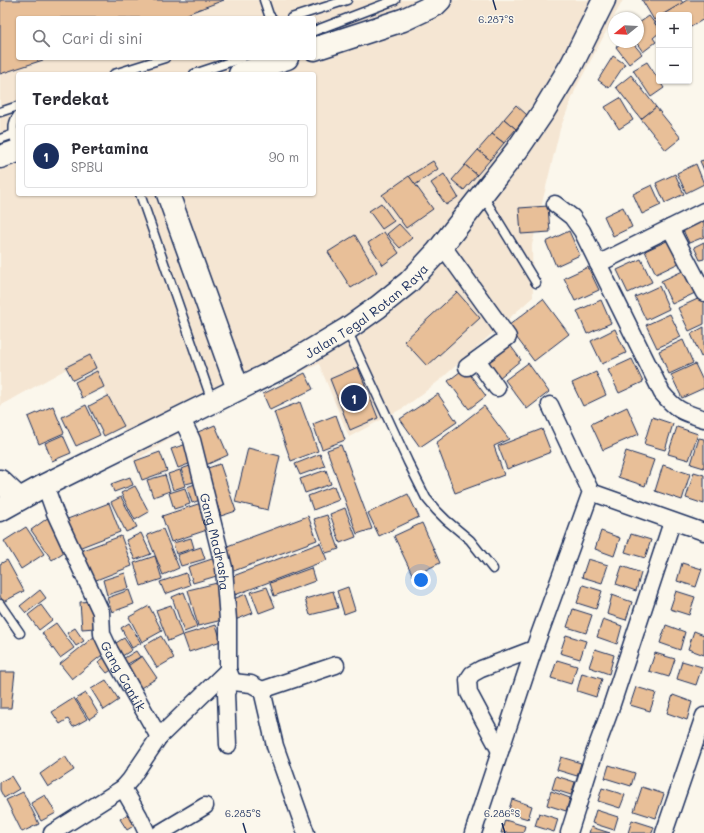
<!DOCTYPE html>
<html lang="id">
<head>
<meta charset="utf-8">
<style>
	body { margin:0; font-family:Mali,sans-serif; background:#f7f7f7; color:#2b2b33 }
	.controls { position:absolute; right:12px; top:12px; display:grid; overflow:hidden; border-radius:4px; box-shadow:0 1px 3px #0004 }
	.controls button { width:36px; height:36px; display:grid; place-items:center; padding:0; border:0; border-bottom:1px solid #e1e1e2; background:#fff; color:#2b2b33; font:20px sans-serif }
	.compass { position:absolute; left:608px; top:12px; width:36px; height:36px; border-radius:50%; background:#fff; box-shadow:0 1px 3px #0004; rotate:252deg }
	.you { position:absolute; left:421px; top:580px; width:14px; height:14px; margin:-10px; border:3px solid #fff; border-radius:50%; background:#1a73e8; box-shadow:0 0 0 6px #1a73e833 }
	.badge { display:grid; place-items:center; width:26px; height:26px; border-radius:50%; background:#1b2f5e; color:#fff; font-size:13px; font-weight:700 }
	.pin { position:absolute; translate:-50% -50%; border:2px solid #fff; box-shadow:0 1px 4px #0006 }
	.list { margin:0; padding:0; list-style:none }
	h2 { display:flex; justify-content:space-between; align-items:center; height:52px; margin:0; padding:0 16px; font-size:17px }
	h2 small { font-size:13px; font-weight:400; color:#7c7c81 }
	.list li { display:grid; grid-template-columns:26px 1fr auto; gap:12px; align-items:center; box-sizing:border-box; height:64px; margin:0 8px 8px; padding:0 8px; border:1px solid #e1e1e2; border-radius:4px }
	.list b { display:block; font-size:15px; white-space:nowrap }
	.list p { margin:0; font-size:13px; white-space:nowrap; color:#7c7c81 }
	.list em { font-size:13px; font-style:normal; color:#7c7c81 }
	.icon { flex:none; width:22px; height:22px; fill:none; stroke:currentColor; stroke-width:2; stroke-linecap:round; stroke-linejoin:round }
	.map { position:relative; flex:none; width:704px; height:833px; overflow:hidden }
	.search { position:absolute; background:#fff; box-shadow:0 1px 3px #0004; left:16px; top:16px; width:300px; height:44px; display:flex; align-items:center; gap:10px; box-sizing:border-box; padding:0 14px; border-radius:4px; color:#7c7c81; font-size:15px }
	.panel { position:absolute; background:#fff; box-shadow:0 1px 3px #0004; left:16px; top:72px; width:300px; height:124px; border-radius:4px }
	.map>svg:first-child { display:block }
</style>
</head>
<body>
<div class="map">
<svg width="704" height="833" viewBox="0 0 704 833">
	<rect width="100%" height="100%" fill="#fbf7ec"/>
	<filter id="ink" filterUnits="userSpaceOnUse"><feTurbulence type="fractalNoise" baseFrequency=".025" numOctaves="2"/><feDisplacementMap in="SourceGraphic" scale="8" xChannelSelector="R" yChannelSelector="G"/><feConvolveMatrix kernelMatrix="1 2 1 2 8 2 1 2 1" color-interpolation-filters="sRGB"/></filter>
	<g filter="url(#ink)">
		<path fill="#f5e6d3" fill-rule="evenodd" d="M0 0H623L576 88 560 129 532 245 533 297 440 380 405 407 349 437 319 364 255 393 249 390 134 461 124 430 88 357 0 406ZM18 18H314V58H18ZM18 74H314V194H18Z"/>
		<g fill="#e8bf98" stroke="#1b2f5e">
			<polygon points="0,0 224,0 192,12 180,18 18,18 18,58 49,58 0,74"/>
			<polygon points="642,0 681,0 683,3 662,15 659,15 659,17 654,20"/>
			<polygon points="687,0 704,0 704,19 689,28 689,15 662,15"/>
			<polygon points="649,16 659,29 659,33 653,38 656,42 643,52 636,42 638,42 638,22 639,23"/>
			<polygon points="659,17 659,28 654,20"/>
			<polygon points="623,42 632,42 642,54 629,64 616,47"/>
			<polygon points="613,56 625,64 609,88 598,80"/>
			<polygon points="647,62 664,88 651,97 633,70"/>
			<polygon points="631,75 656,107 641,119 616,87"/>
			<polygon points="620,98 633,120 619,129 605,107"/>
			<polygon points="516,105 527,115 516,129 504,119"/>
			<polygon points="656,107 681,138 666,150 641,119"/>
			<polygon points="504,119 516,129 504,143 492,134"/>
			<polygon points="492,134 504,143 490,160 478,150"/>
			<polygon points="478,150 490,160 477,175 465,165"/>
			<polygon points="704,160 704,170 700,161"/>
			<polygon points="433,161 438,169 415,185 409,176"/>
			<polygon points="696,164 704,184 686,193 677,173"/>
			<polygon points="465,165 477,175 464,190 452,180"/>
			<polygon points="444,174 458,197 446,205 431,183"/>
			<polygon points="675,174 684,194 665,203 656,183"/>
			<polygon points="409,176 433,209 406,228 382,195"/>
			<polygon points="652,185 661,205 642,214 633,194"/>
			<polygon points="381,203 394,221 382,229 369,211"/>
			<polygon points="548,206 550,232 521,234 519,208"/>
			<polygon points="623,207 632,227 613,236 604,216"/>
			<polygon points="704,220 704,237 689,243 683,230"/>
			<polygon points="399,224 412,238 400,248 387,234"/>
			<polygon points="569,231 580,255 556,266 546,242"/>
			<polygon points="384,232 399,253 383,265 368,243"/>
			<polygon points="355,235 377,272 351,288 328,252"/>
			<polygon points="669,240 679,263 656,274 645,251"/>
			<polygon points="704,242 704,259 700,260 694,247"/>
			<polygon points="641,259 652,282 628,293 617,270"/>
			<polygon points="588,267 599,290 575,301 564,278"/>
			<polygon points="685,270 695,293 672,304 661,281"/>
			<polygon points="659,286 669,309 646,320 635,297"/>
			<polygon points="457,292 480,318 427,366 404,341"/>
			<polygon points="702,297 704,301 704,324 689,331 678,308"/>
			<polygon points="543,299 569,334 534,361 508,326"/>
			<polygon points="601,300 611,323 587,334 577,311"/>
			<polygon points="670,314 681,337 657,348 646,325"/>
			<polygon points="704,327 704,355 701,357 691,334"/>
			<polygon points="615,329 626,353 602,364 591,341"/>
			<polygon points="683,340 693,363 669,374 659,351"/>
			<polygon points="510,345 521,360 499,378 487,363"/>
			<polygon points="90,355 96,368 73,380 66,367"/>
			<polygon points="632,359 643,382 619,393 608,370"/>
			<polygon points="528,363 549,392 527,409 505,380"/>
			<polygon points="695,364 704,383 704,388 682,398 671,375"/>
			<polygon points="358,367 378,418 350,430 330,379"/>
			<polygon points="465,368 486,396 469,409 448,381"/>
			<polygon points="97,371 104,387 82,398 75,382"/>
			<polygon points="596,372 606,395 583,406 572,383"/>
			<polygon points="305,373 313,389 270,410 263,394"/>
			<polygon points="438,394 457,422 420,447 400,419"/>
			<polygon points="108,396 124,426 104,436 89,406"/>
			<polygon points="300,402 318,451 291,461 274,412"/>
			<polygon points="86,405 100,435 76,446 62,417"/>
			<polygon points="53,406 64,433 39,444 28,417"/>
			<polygon points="484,406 509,439 494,446 504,475 455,493 436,443"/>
			<polygon points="627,407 639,434 603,450 591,424"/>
			<polygon points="336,415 345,440 322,449 313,424"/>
			<polygon points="652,417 673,424 665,450 644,444"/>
			<polygon points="215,425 228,455 206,465 193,434"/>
			<polygon points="677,427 698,434 689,460 668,454"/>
			<polygon points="542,429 551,452 507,469 498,446"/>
			<polygon points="63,435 71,453 52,461 45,443"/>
			<polygon points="699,438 704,439 704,468 691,464"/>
			<polygon points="187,444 194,462 178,468 171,449"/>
			<polygon points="341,445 372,529 357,534 327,450"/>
			<polygon points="248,448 280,456 268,510 235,502"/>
			<polygon points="626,451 654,460 645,486 618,477"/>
			<polygon points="160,452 167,471 142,480 135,461"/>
			<polygon points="320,454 325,466 300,475 295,464"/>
			<polygon points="196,464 201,480 186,484 181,469"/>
			<polygon points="220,464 236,511 221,516 205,469"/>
			<polygon points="663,465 690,474 682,500 655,491"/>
			<polygon points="180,470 185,486 173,490 168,474"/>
			<polygon points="326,470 331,484 305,493 300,479"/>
			<polygon points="694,472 704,475 704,504 686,498"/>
			<polygon points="165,475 170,491 153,497 147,480"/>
			<polygon points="130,477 133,485 114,492 111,484"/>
			<polygon points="200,482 205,498 192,503 187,487"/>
			<polygon points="135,486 149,512 135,520 121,493"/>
			<polygon points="334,486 339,500 313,510 308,496"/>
			<polygon points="185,488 190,504 174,509 169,493"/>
			<polygon points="408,494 419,517 379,536 368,513"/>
			<polygon points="121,497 137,527 126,532 111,502"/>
			<polygon points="109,503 120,532 76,549 65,520"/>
			<polygon points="201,503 210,529 171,542 162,516"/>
			<polygon points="345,508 356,537 340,543 330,514"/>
			<polygon points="327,515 339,549 326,553 314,519"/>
			<polygon points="308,516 317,540 231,572 222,548"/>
			<polygon points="49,517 70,548 52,560 31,530"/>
			<polygon points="422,523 440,563 413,576 394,536"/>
			<polygon points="26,527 44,554 21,569 4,541"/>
			<polygon points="163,529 179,568 163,575 147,535"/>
			<polygon points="601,531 620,538 614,556 595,549"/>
			<polygon points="141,533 151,554 135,560 126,540"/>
			<polygon points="631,534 651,540 645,558 625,552"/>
			<polygon points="121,536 132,566 91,582 80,551"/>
			<polygon points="191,538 194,548 176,554 173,543"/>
			<polygon points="320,543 327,560 235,595 228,578"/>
			<polygon points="201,547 205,559 181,566 177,555"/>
			<polygon points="155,556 162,579 141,586 134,563"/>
			<polygon points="215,558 220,575 193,583 188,567"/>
			<polygon points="588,559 608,565 602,583 582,577"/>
			<polygon points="7,560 24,591 3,602 0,596 0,564"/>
			<polygon points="682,563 702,569 696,587 677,581"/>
			<polygon points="622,566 641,573 636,591 616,584"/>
			<polygon points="311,568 315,581 274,596 270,583"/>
			<polygon points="125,573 129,588 107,595 103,580"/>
			<polygon points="186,573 190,585 165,594 160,582"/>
			<polygon points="217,583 226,619 198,626 188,590"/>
			<polygon points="583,585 602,591 596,609 577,603"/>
			<polygon points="267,587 275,607 259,613 251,592"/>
			<polygon points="348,587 355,610 344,614 337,591"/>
			<polygon points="40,590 46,598 26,613 20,606"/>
			<polygon points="129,590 134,604 112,612 107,598"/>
			<polygon points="333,591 338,608 310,615 305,599"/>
			<polygon points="676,591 695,597 689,615 670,609"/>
			<polygon points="184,592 197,627 184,632 172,597"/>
			<polygon points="246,594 253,613 235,620 228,601"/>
			<polygon points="612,595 632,602 626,620 607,614"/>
			<polygon points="93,601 95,628 82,629 80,602"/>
			<polygon points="41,605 52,620 39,630 28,615"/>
			<polygon points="171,605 182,635 168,641 156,610"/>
			<polygon points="149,606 162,631 142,642 129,617"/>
			<polygon points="573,609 592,615 586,633 567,627"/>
			<polygon points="603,619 622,626 617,644 597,637"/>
			<polygon points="56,623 74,648 60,658 42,633"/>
			<polygon points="129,623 141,643 132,648 121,628"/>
			<polygon points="216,625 221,641 189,652 183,635"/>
			<polygon points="666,625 685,632 680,650 660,643"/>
			<polygon points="75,628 84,641 76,646 67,633"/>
			<polygon points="694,631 704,635 704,655 688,649"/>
			<polygon points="566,635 586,641 580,659 560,653"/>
			<polygon points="95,636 107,651 72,679 60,664"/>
			<polygon points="161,636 174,658 157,668 144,646"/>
			<polygon points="124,638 132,650 119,658 111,646"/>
			<polygon points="595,649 614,655 609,674 589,667"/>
			<polygon points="136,651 140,657 124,666 121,660"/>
			<polygon points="655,653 675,659 669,677 649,671"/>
			<polygon points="108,655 116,667 107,673 98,662"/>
			<polygon points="142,656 157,678 139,689 125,668"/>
			<polygon points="557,660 577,666 571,684 551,678"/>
			<polygon points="682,661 702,667 696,685 677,679"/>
			<polygon points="0,672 15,672 11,708 0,708"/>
			<polygon points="582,673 602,679 596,697 577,691"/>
			<polygon points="106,680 119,700 104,710 91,689"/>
			<polygon points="636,687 656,693 650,711 630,705"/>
			<polygon points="86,693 98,713 89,719 76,699"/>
			<polygon points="673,695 692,702 687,720 667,713"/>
			<polygon points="74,698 87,719 73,727 68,719 60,724 52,712"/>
			<polygon points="65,756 74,770 48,787 40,774"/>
			<polygon points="561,757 581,763 577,776 557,770"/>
			<polygon points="609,765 635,773 631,786 605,778"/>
			<polygon points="11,776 19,789 4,798 0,790 0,782"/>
			<polygon points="556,776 575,782 571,795 552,789"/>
			<polygon points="642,787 664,794 656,818 634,811"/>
			<polygon points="602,788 625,795 620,808 598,801"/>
			<polygon points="551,791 570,798 566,811 547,805"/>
			<polygon points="23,792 39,824 22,832 6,800"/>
			<polygon points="45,795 56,813 41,821 31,803"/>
			<polygon points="512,799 532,806 528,819 508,813"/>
			<polygon points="596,810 618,817 614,830 592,823"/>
			<polygon points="539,813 558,819 554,832 535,826"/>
			<polygon points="128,814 135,825 127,830 120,819"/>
			<polygon points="505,820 525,826 523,833 501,833"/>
			<polygon points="632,820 654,827 652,833 628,833"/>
			<polygon points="591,827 610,833 589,833"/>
		</g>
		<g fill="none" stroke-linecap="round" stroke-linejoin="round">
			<g stroke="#1b2f5e" stroke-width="11">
				<g id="service">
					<polyline points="264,0 269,15 272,18"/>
					<polyline points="291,18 347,0"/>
					<polyline points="314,31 395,0"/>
					<polyline points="114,74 165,58"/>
					<polyline points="194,74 242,58"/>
					<polyline points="0,112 18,106"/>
					<path d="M18 115C10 125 14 138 18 149"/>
					<polyline points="0,139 17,133"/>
					<polyline points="140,194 212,401"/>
					<polyline points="483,196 536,283"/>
					<polyline points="347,330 408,462 426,498 436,510 446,520 470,540 493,569"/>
					<polyline points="0,604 20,633"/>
				</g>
			</g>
			<g stroke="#1b2f5e" stroke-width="19">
				<g id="minor">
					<path d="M555 204 572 217 582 231 662 393C677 411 683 412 704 419"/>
					<polyline points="670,228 704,293"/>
					<polyline points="442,245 508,337 467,367"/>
					<polyline points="598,264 704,211"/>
					<polyline points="477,360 497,388"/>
					<path id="s1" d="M181 417 192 440 224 568 228 620V670L233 682"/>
					<path id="s2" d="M45 485 55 513 101 612 102 634 110 651 159 737"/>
					<polyline points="591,492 704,532"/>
					<polyline points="233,682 251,684 262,690 275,746 306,833"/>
					<polyline points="262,690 336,665"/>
					<polyline points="228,745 226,693 229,686 233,682"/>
					<polyline points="500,751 469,693 468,680 472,674 481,669 534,649"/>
					<polyline points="52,833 123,788"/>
					<polyline points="147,833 139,816 123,788 130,780 159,737 228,670"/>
					<polyline points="160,833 205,806"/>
					<polyline points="473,833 534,649 591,492 550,405"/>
					<polyline points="569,833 594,754 608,716 672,522"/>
					<polyline points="664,833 704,716"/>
				</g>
			</g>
			<g stroke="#1b2f5e" stroke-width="25">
				<g id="secondary">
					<polyline points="314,49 403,20 435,5 440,0"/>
					<polyline points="240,74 287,58"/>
					<polyline points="0,157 18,151"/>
					<polyline points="168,194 238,389"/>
					<polyline points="0,481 19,499"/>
					<path id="s3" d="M0 510 45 485 287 365 347 329 378 307 409 282 437 252 517 150 543 112 572 64 604 0"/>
				</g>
			</g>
			<use href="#service" stroke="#fbf7ec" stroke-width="8"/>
			<use href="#minor" stroke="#fbf7ec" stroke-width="16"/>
			<use href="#secondary" stroke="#fbf7ec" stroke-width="22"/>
		</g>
	</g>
	<path fill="none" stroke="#1b2f5e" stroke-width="1.5" d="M493 0 496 10M243 823 246 833M502 823 505 833"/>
	<g text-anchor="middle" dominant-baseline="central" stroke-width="3" stroke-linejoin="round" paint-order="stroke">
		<g font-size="13" fill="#1b2f5e" stroke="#fbf7ec">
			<text stroke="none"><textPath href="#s3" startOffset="418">Jalan Tegal Rotan Raya</textPath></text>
			<text stroke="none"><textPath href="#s1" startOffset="130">Gang Madrasha</textPath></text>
			<text stroke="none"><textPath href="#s2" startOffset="208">Gang Cantik</textPath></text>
		</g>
	</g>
	<g font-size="10" text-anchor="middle" fill="#1b2f5e" stroke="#fbf7ec" stroke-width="3" stroke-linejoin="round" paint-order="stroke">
		<text x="496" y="23">6.287°S</text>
		<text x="243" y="817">6.285°S</text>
		<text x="502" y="817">6.286°S</text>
	</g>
</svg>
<div class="controls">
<button>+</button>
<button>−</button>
</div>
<svg class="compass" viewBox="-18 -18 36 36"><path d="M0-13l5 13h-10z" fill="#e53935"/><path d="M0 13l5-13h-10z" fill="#7c7c81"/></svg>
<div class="you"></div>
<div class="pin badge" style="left:354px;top:398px">1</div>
<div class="search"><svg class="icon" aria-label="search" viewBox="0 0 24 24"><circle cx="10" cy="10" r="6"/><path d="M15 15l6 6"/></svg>Cari di sini</div>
<section class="panel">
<h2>Terdekat<small></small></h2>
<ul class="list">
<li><span class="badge">1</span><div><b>Pertamina</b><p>SPBU</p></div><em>90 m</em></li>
</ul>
</section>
</div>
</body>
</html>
